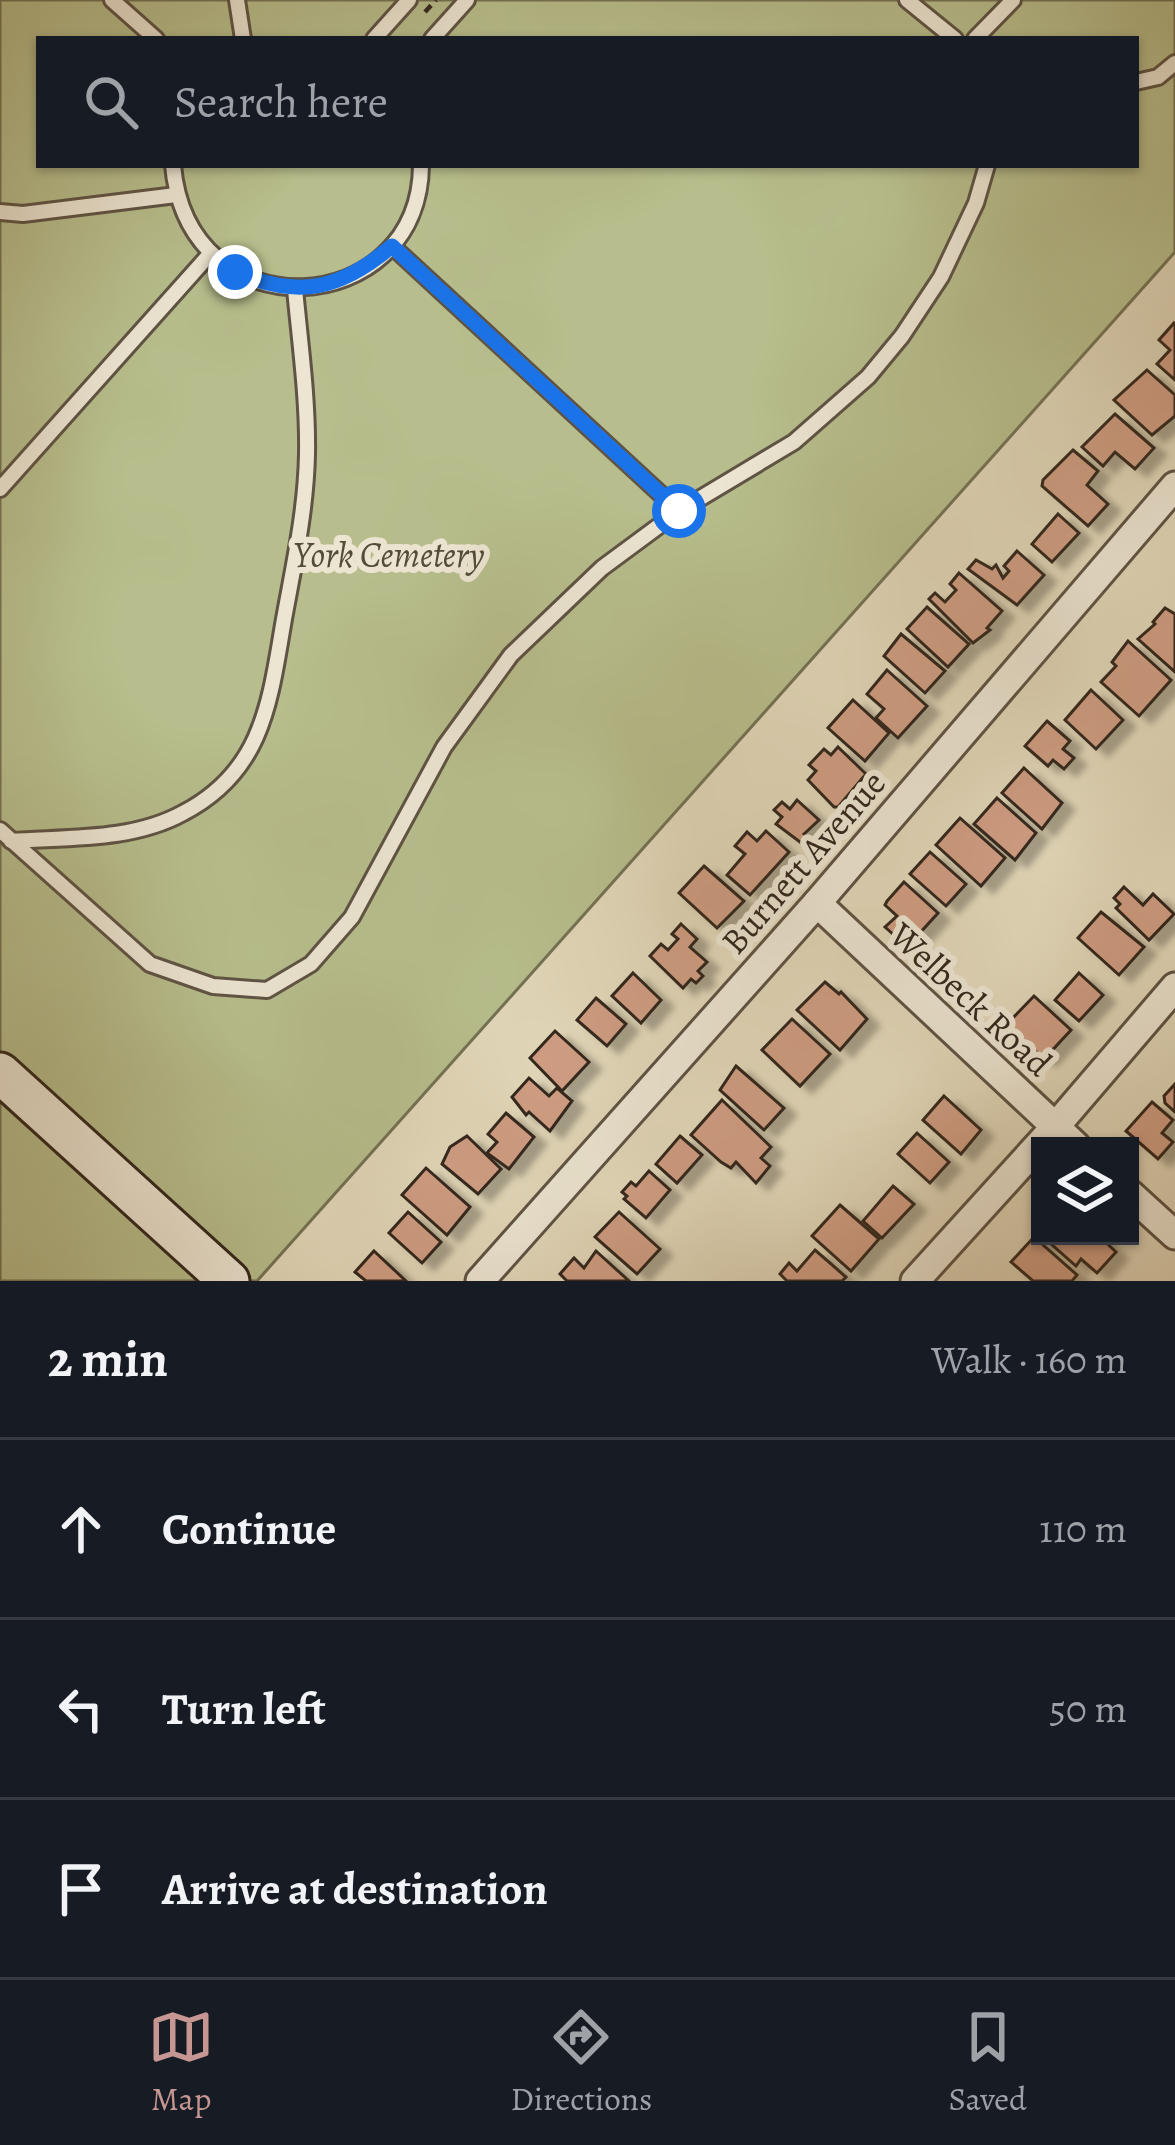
<!DOCTYPE html>
<html lang="en">
<head>
<meta charset="utf-8">
<style>
	body { margin:0; font-family:Alegreya,serif; background:#242831; color:#f1f3f6 }
	.controls { position:absolute; right:36px; bottom:36px; display:grid; overflow:hidden; border-radius:0px; box-shadow:0 3px 9px #0004 }
	.controls button { width:108px; height:108px; display:grid; place-items:center; padding:0; border:0; border-bottom:3px solid #363941; background:#171b24; color:#f1f3f6; font:60px sans-serif }
	.stop { position:absolute; width:36px; height:36px; margin:-27px; border:9px solid #1a73e8; border-radius:50%; background:#fff }
	.stop.end { background:#1a73e8; border-color:#fff; box-shadow:0 3px 12px #0008 }
	.list { margin:0; padding:0; list-style:none }
	h2 { display:flex; justify-content:space-between; align-items:center; height:156px; margin:0; padding:0 48px; font-size:51px }
	h2 small { font-size:39px; font-weight:400; color:#9ea1a6 }
	.list li { display:grid; grid-template-columns:78px 1fr auto; gap:36px; align-items:center; box-sizing:border-box; height:180px; padding:0 48px; border-top:3px solid #363941 }
	.list b { display:block; font-size:45px; white-space:nowrap }
	.list em { font-size:39px; font-style:normal; color:#9ea1a6 }
	.icon { flex:none; width:66px; height:66px; fill:none; stroke:currentColor; stroke-width:2; stroke-linecap:round; stroke-linejoin:round }
	.map { position:relative; flex:none; width:1175px; height:1281px; overflow:hidden }
	.search { position:absolute; background:#171b24; box-shadow:0 3px 9px #0004; left:36px; right:36px; top:36px; height:132px; display:flex; align-items:center; gap:30px; box-sizing:border-box; padding:0 42px; border-radius:0px; color:#9ea1a6; font-size:45px }
	.sheet { height:696px; background:#171b24 }
	nav { display:flex; justify-content:space-around; align-items:center; box-sizing:border-box; height:168px; border-top:3px solid #363941; background:#171b24; font-size:33px; color:#9ea1a6 }
	nav a { display:grid; justify-items:center; gap:6px }
	nav .on { color:#c59692 }
	.map>svg:first-child { display:block }
</style>
</head>
<body>
<div class="map">
<svg width="1175" height="1281" viewBox="0 0 1175 1281">
	<defs>
		<filter id="shadow"><feDropShadow dx="12" dy="7" stdDeviation="3" flood-color="#0004"/></filter>
	</defs>
	<rect width="100%" height="100%" fill="#e1d7b9"/>
	<filter id="stains"><feTurbulence type="fractalNoise" baseFrequency=".00167" numOctaves="4"/><feColorMatrix values="0 0 0 0 .2 0 0 0 0 .09 0 0 0 0 .02 0 0 0 .5 -.17"/></filter>
	<radialGradient id="worn" r=".72"><stop offset=".6" stop-color="#630" stop-opacity="0"/><stop offset="1" stop-color="#630" stop-opacity=".3"/></radialGradient>
	<path fill="#b7bd8c" stroke="#747254" stroke-width="3" fill-rule="evenodd" d="M0 0H1175V252L257 1281H0ZM39 39H1136V165H39Z"/>
	<g fill="#cf9d83" stroke="#32271d" stroke-width="3" filter="url(#shadow)">
		<polygon points="1174,323 1175,324 1175,380 1157,364 1170,350 1159,340"/>
		<polygon points="1147,370 1175,395 1175,416 1152,435 1114,400"/>
		<polygon points="1115,414 1154,448 1135,469 1115,452 1103,466 1082,447"/>
		<polygon points="1073,450 1098,471 1087,485 1108,504 1088,526 1042,486 1043,480"/>
		<polygon points="1058,514 1079,533 1052,562 1032,544"/>
		<polygon points="1017,551 1044,575 1017,605 968,569 976,560 992,569 996,565 1003,578 1009,571 1004,566"/>
		<polygon points="959,573 1002,611 987,628 990,630 973,643 929,599 935,593 945,602 956,590 950,584"/>
		<polygon points="927,607 969,644 948,667 907,629"/>
		<polygon points="1165,608 1175,614 1175,672 1138,639 1155,624 1153,622"/>
		<polygon points="901,634 945,671 925,693 884,656"/>
		<polygon points="1128,641 1171,680 1139,716 1101,682 1116,666 1112,662"/>
		<polygon points="887,670 927,706 898,738 876,718 884,709 867,694"/>
		<polygon points="1091,690 1123,720 1096,749 1065,720"/>
		<polygon points="853,700 889,733 865,761 828,728"/>
		<polygon points="1047,721 1070,741 1063,749 1074,758 1064,769 1053,760 1048,766 1025,746"/>
		<polygon points="838,747 866,774 838,807 834,807 808,780 816,771 809,765 824,749 831,755"/>
		<polygon points="1024,768 1062,803 1042,829 1002,793"/>
		<polygon points="997,798 1036,833 1015,860 974,824"/>
		<polygon points="797,800 819,820 804,834 809,839 804,845 776,824 782,817 774,810 782,802 790,809"/>
		<polygon points="960,818 1005,858 981,886 936,845"/>
		<polygon points="766,831 789,852 750,895 727,875 745,854 735,846 747,832 757,841"/>
		<polygon points="930,852 966,884 946,906 910,874"/>
		<polygon points="704,866 744,901 717,928 679,893"/>
		<polygon points="904,882 938,913 918,935 902,920 914,936 905,945 885,927 897,916 885,905 887,901"/>
		<polygon points="1124,887 1143,905 1153,894 1174,914 1149,940 1116,908 1120,904 1114,898"/>
		<polygon points="1101,912 1144,947 1119,975 1078,938"/>
		<polygon points="681,924 697,939 690,947 707,962 698,971 703,976 696,983 691,979 683,988 650,956 661,944 668,950 678,939 672,934"/>
		<polygon points="633,973 661,1000 641,1023 612,996"/>
		<polygon points="1079,973 1103,995 1079,1021 1055,1000"/>
		<polygon points="825,982 839,994 841,992 867,1019 840,1050 797,1010"/>
		<polygon points="1034,996 1071,1030 1044,1059 1007,1024"/>
		<polygon points="596,998 626,1024 607,1046 577,1020"/>
		<polygon points="792,1019 830,1054 800,1086 762,1050"/>
		<polygon points="555,1031 589,1062 562,1091 530,1058"/>
		<polygon points="736,1066 784,1108 764,1130 720,1090"/>
		<polygon points="529,1078 549,1096 557,1088 572,1101 550,1131 529,1112 526,1115 512,1097"/>
		<polygon points="1175,1084 1175,1112 1165,1103 1164,1096"/>
		<polygon points="944,1096 981,1130 961,1154 923,1120"/>
		<polygon points="722,1100 771,1147 761,1158 770,1166 756,1183 736,1162 731,1168 721,1162 691,1135"/>
		<polygon points="1152,1102 1173,1120 1162,1133 1173,1142 1158,1159 1126,1131"/>
		<polygon points="506,1113 534,1137 509,1169 487,1153 497,1142 488,1134"/>
		<polygon points="917,1133 949,1162 930,1183 898,1154"/>
		<polygon points="467,1136 501,1169 478,1194 442,1164 450,1147"/>
		<polygon points="680,1136 702,1155 677,1183 656,1164"/>
		<polygon points="426,1168 470,1207 447,1235 402,1195"/>
		<polygon points="649,1171 670,1190 646,1218 624,1199 627,1196 622,1192 631,1182 636,1186"/>
		<polygon points="893,1186 914,1204 882,1238 863,1221"/>
		<polygon points="840,1205 879,1239 851,1271 812,1236"/>
		<polygon points="408,1212 441,1242 422,1263 389,1233"/>
		<polygon points="619,1212 660,1249 637,1274 595,1237"/>
		<polygon points="1042,1236 1099,1236 1116,1252 1097,1273 1081,1259 1076,1266"/>
		<polygon points="1034,1237 1077,1275 1072,1281 1033,1281 1011,1262"/>
		<polygon points="815,1250 846,1277 842,1281 787,1281 780,1274 789,1263 797,1271"/>
		<polygon points="374,1251 406,1281 366,1281 355,1272"/>
		<polygon points="596,1251 629,1281 567,1281 560,1274 574,1258 584,1268"/>
	</g>
	<g fill="none" stroke-linecap="round" stroke-linejoin="round">
		<g stroke="#5e5344" stroke-width="20">
			<g id="lane">
				<polyline points="112,0 156,39"/>
				<polyline points="237,0 243,39"/>
				<polyline points="907,0 955,39"/>
				<polyline points="374,39 409,0"/>
				<polyline points="432,39 467,0"/>
				<polyline points="975,39 1013,0"/>
				<polyline points="1136,82 1158,77 1175,63"/>
				<path d="M173 165C188 336 420 320 421 165"/>
				<polyline points="0,212 23,214 176,195"/>
				<polyline points="392,246 679,511"/>
				<polyline points="0,489 210,254"/>
				<polyline points="0,830 150,964 213,986 267,990 311,964 352,917 444,747 511,655 602,568 679,511 794,442 868,377 902,336 941,277 976,203 987,165"/>
				<path d="M11 841C68 837 132 841 183 813 264 771 270 700 284 619 294 564 306 510 307 454 308 399 300 343 295 289"/>
			</g>
		</g>
		<g stroke="#5e5344" stroke-width="33">
			<g id="street">
				<polyline points="817,903 1076,1146"/>
				<polyline points="1130,1194 1175,1235"/>
				<polyline points="480,1281 817,903 1175,486"/>
				<polyline points="915,1281 1055,1127 1175,987"/>
			</g>
		</g>
		<g stroke="#32271d" stroke-width="45">
			<polyline id="secondary" points="0,1073 229,1281"/>
		</g>
		<polyline stroke="#32271d" stroke-width="4.5" stroke-dasharray="9 6" stroke-linecap="butt" points="425,12 436,0"/>
		<use href="#lane" stroke="#ece5d2" stroke-width="14"/>
		<use href="#street" stroke="#ece5d2" stroke-width="27"/>
		<use href="#secondary" stroke="#ece5d2" stroke-width="39"/>
	</g>
	<g fill="none" stroke-linecap="round" stroke-linejoin="round">
		<path stroke="#1a73e8" stroke-width="15" d="M235 272C298 299 340 290 392 246L679 511"/>
	</g>
	<g text-anchor="middle" dominant-baseline="central" stroke-width="12" stroke-linejoin="round" paint-order="stroke">
		<g font-size="36" font-style="italic" fill="#534c39" stroke="#ece5d2">
			<text x="389" y="554">York Cemetery</text>
		</g>
		<g font-size="36" fill="#32271d" stroke="#ece5d2">
			<text transform="translate(803 862) rotate(-49)">Burnett Avenue</text>
			<text transform="translate(971 999) rotate(43)">Welbeck Road</text>
		</g>
	</g>
	<rect width="100%" height="100%" filter="url(#stains)"/>
	<rect width="100%" height="100%" fill="url(#worn)"/>
</svg>
<div class="controls">
<button><svg class="icon" aria-label="layers" viewBox="0 0 24 24"><path d="M12 4l9 5-9 5-9-5zM3 14l9 5 9-5"/></svg></button>
</div>
<div class="stop" style="left:679px;top:511px"></div>
<div class="stop end" style="left:235px;top:272px"></div>
<div class="search"><svg class="icon" aria-label="search" viewBox="0 0 24 24"><circle cx="10" cy="10" r="6"/><path d="M15 15l6 6"/></svg>Search here</div>
</div>
<section class="sheet">
<h2>2 min<small>Walk · 160 m</small></h2>
<ul class="list">
<li><svg class="icon" aria-label="ahead" viewBox="0 0 24 24"><path d="M12 20V5M6 11l6-6 6 6"/></svg><div><b>Continue</b></div><em>110 m</em></li>
<li><svg class="icon" aria-label="left" viewBox="0 0 24 24"><path d="M17 20v-9H6M10 6l-5 5 5 5"/></svg><div><b>Turn left</b></div><em>50 m</em></li>
<li><svg class="icon" aria-label="arrive" viewBox="0 0 24 24"><path d="M6 21V4h12l-3 4 3 4H6"/></svg><div><b>Arrive at destination</b></div></li>
</ul>
</section>
<nav>
<a class="on"><svg class="icon" aria-label="map" viewBox="0 0 24 24"><path d="M3 6l6-2 6 2 6-2v14l-6 2-6-2-6 2zM9 4v14M15 6v14"/></svg>Map</a>
<a><svg class="icon" aria-label="directions" viewBox="0 0 24 24"><path d="M12 3l9 9-9 9-9-9zM9 14v-3h6M13 9l2 2-2 2"/></svg>Directions</a>
<a><svg class="icon" aria-label="saved" viewBox="0 0 24 24"><path d="M7 4h10v16l-5-4-5 4z"/></svg>Saved</a>
</nav>
</body>
</html>
